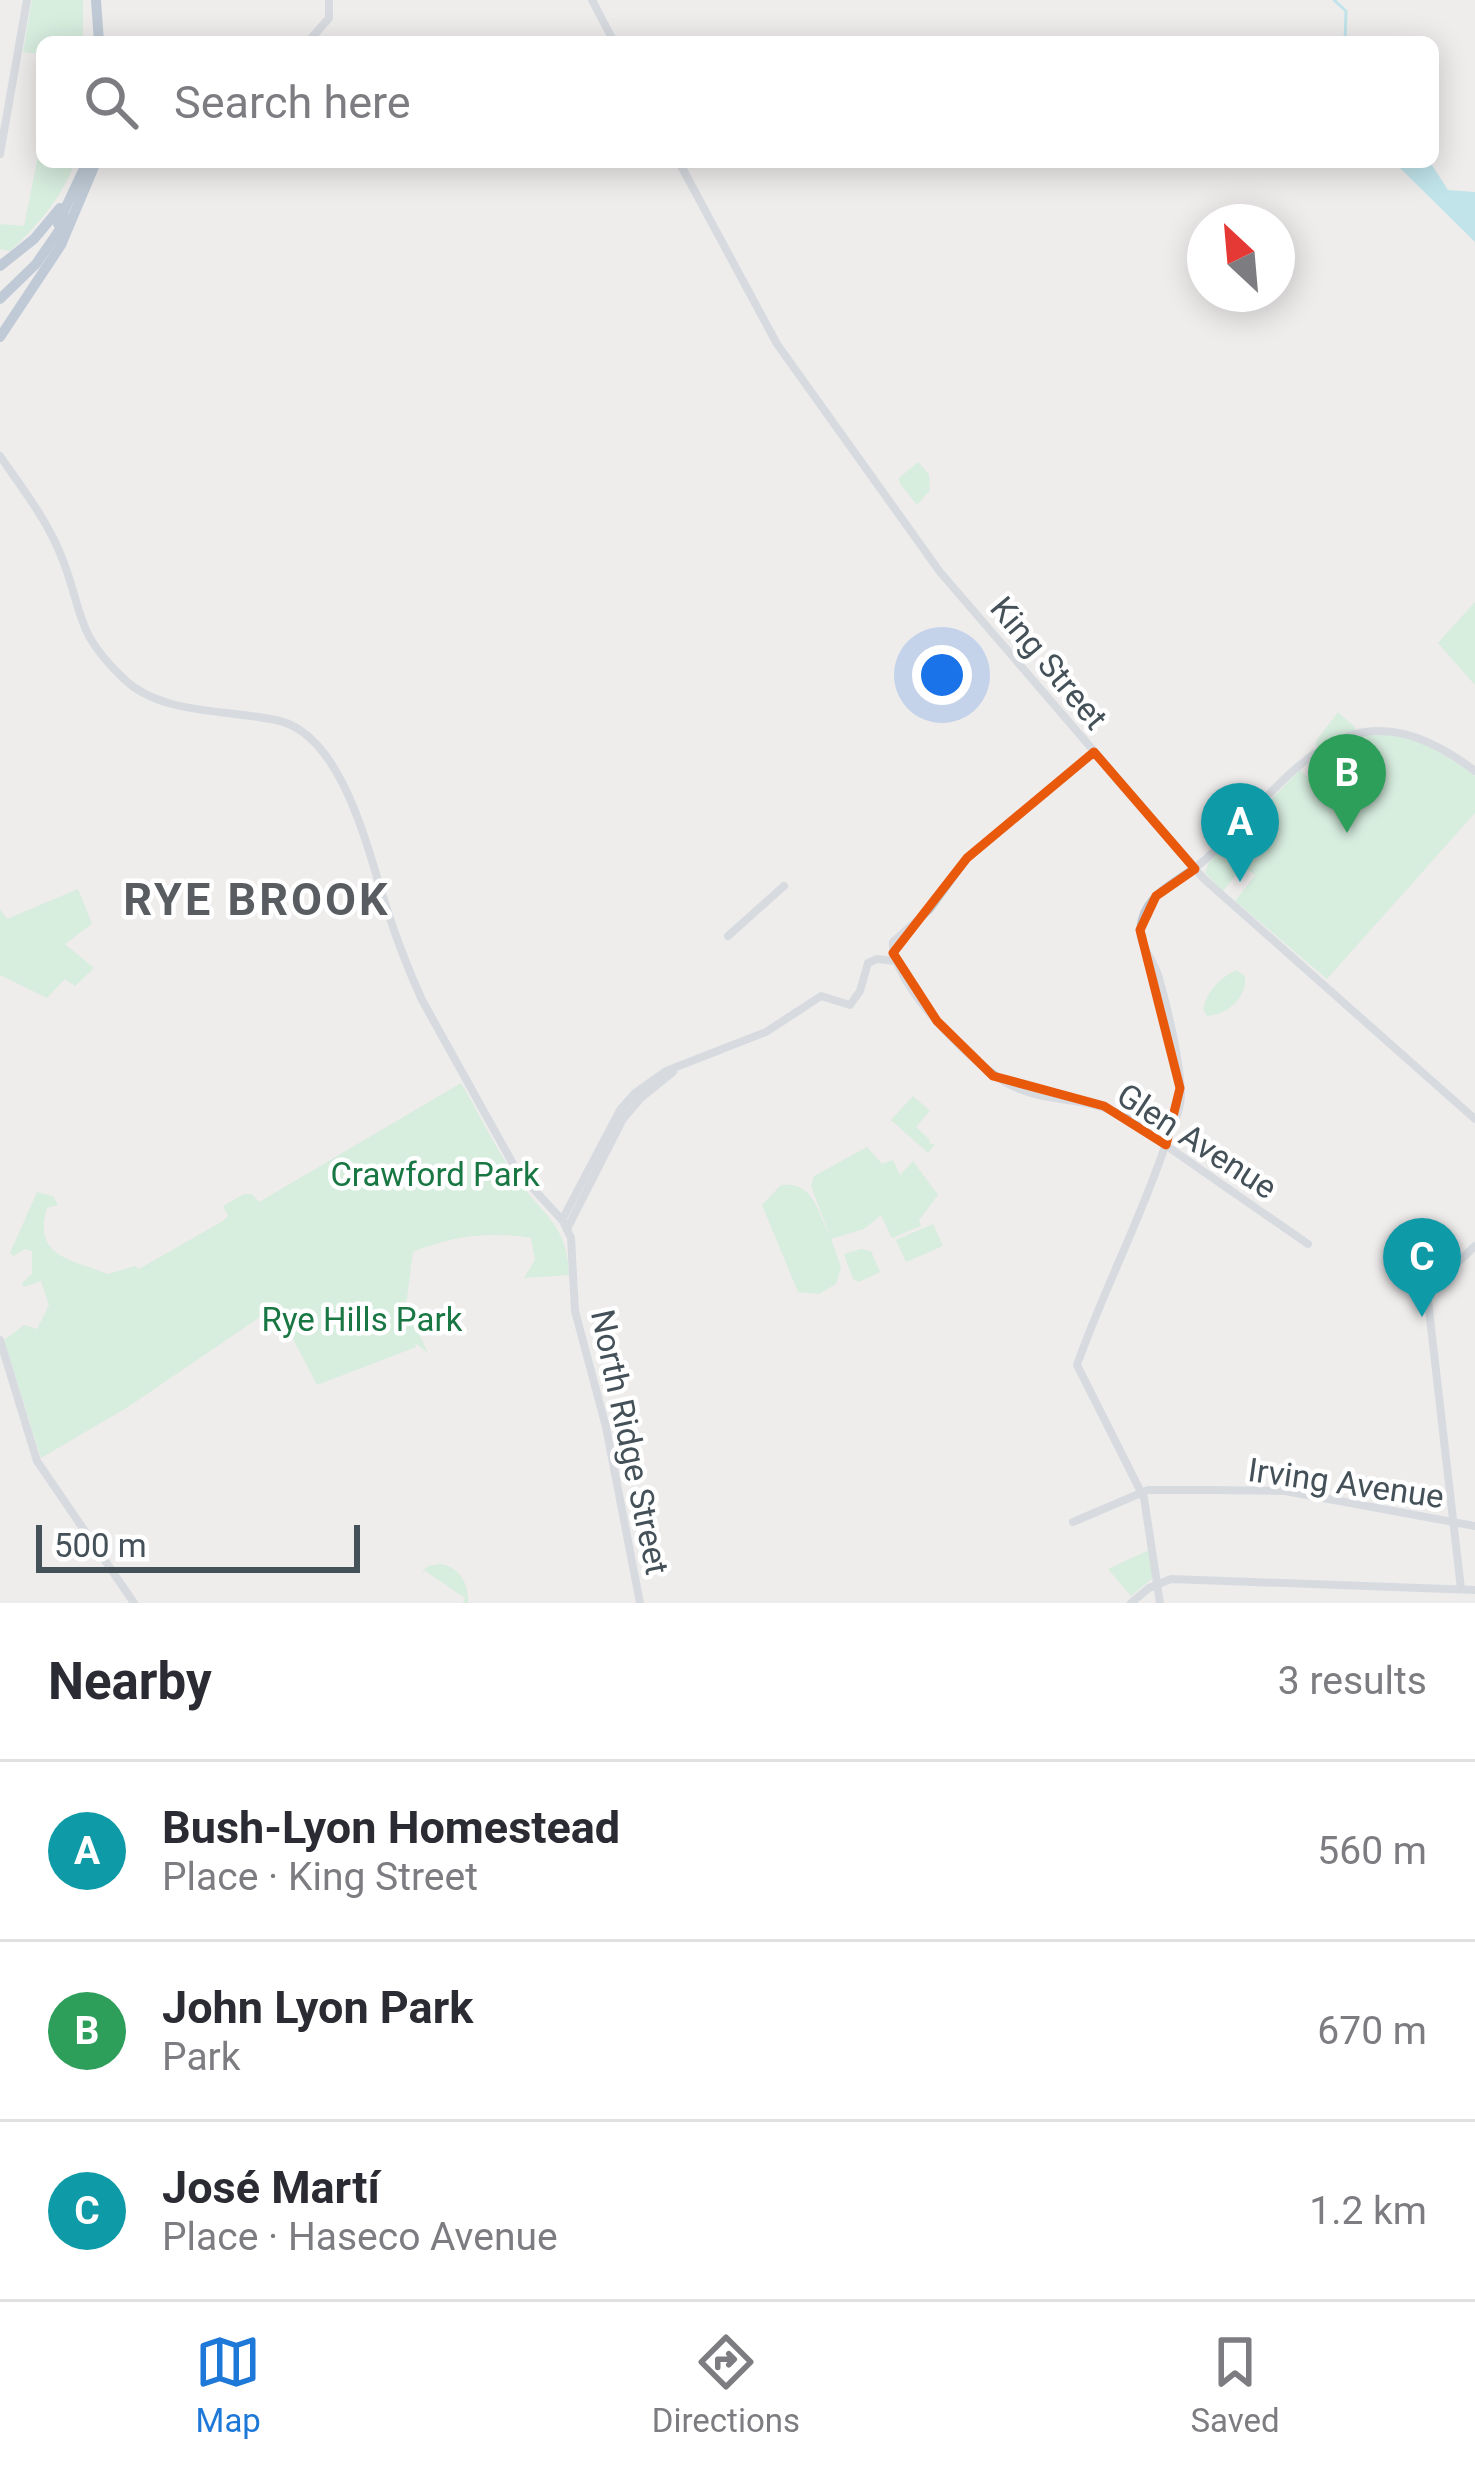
<!DOCTYPE html>
<html lang="en">
<head>
<meta charset="utf-8">
<style>
	body { margin:0; font-family:Roboto,sans-serif; background:#f2f2f3; color:#2b2b33 }
	.compass { position:absolute; left:1187px; top:204px; width:108px; height:108px; border-radius:50%; background:#fff; box-shadow:0 6px 30px #0003; rotate:334deg }
	.scale { position:absolute; left:36px; bottom:30px; width:324px; box-sizing:border-box; padding-left:12px; border:6px solid #455159; border-top:0; font-size:33px; line-height:42px; white-space:nowrap; color:#455159; -webkit-text-stroke:9px #fff; paint-order:stroke }
	.you { position:absolute; left:942px; top:675px; width:42px; height:42px; margin:-30px; border:9px solid #fff; border-radius:50%; background:#1a73e8; box-shadow:0 0 0 18px #1a73e833 }
	.badge { display:grid; place-items:center; width:78px; height:78px; border-radius:50%; background:#1e78d7; color:#fff; font-size:39px; font-weight:700 }
	.pin { position:absolute; translate:-50% -99px; filter:drop-shadow(0 3px 6px #0008) }
	.pin::after { content:''; position:absolute; top:63px; width:42px; height:36px; background:inherit; clip-path:polygon(0 0,100% 0,50% 100%) }
	.list { margin:0; padding:0; list-style:none }
	h2 { display:flex; justify-content:space-between; align-items:center; height:156px; margin:0; padding:0 48px; font-size:51px }
	h2 small { font-size:39px; font-weight:400; color:#7c7c81 }
	.list li { display:grid; grid-template-columns:78px 1fr auto; gap:36px; align-items:center; box-sizing:border-box; height:180px; padding:0 48px; border-top:3px solid #e1e1e2 }
	.list b { display:block; font-size:45px; white-space:nowrap }
	.list p { margin:0; font-size:39px; white-space:nowrap; color:#7c7c81 }
	.list em { font-size:39px; font-style:normal; color:#7c7c81 }
	.icon { flex:none; width:66px; height:66px; fill:none; stroke:currentColor; stroke-width:2; stroke-linecap:round; stroke-linejoin:round }
	.map { position:relative; flex:none; width:1475px; height:1603px; overflow:hidden }
	.search { position:absolute; background:#fff; box-shadow:0 6px 30px #0003; left:36px; right:36px; top:36px; height:132px; display:flex; align-items:center; gap:30px; box-sizing:border-box; padding:0 42px; border-radius:18px; color:#7c7c81; font-size:45px }
	.sheet { height:696px; background:#fff }
	nav { display:flex; justify-content:space-around; align-items:center; box-sizing:border-box; height:168px; border-top:3px solid #e1e1e2; background:#fff; font-size:33px; color:#7c7c81 }
	nav a { display:grid; justify-items:center; gap:6px }
	nav .on { color:#1e78d7 }
	.map>svg:first-child { display:block }
</style>
</head>
<body>
<div class="map">
<svg width="1475" height="1603" viewBox="0 0 1475 1603">
	<rect width="100%" height="100%" fill="#efecec"/>
	<g fill="#bbedcc">
		<polygon points="32,0 83,0 83,39 90,42 42,42 42,54 23,52"/>
		<path d="M42 136V162H75C62 197 38 226 10 251L0 249V224L24 226Z"/>
		<polygon points="918,462 929,474 930,490 917,505 900,484 899,478"/>
		<polygon points="1475,602 1475,685 1438,643"/>
		<path d="M1338 712 1354 726 1358 736C1404 728 1439 750 1475 776V813L1327 979 1235 901 1255 875 1243 866 1223 891 1205 873 1209 862 1300 770 1328 796 1343 781 1316 755V741Z"/>
		<polygon points="78,889 92,924 65,944 94,968 75,986 65,979 47,998 0,975 0,909 7,919"/>
		<path d="M1236 970 1245 976C1247 997 1228 1015 1207 1016L1203 1009C1207 991 1220 978 1236 970Z"/>
		<path d="M461 1083C480 1115 496 1150 518 1180 545 1218 567 1224 569 1275L524 1278 535 1260 531 1238C490 1231 450 1236 413 1252L406 1305 428 1353 415 1343 416 1347 317 1385 276 1306 128 1407 41 1458 4 1340 24 1325 37 1329 49 1305 41 1281 24 1287 22 1283 32 1274V1251L25 1249 13 1256 10 1253 37 1192 53 1196 58 1205 47 1208C32 1258 73 1259 107 1274L135 1266 139 1269 223 1221 228 1216 223 1206 244 1194H252L259 1202Z"/>
		<polygon points="913,1096 930,1111 916,1127 930,1140 929,1143 935,1145 928,1153 891,1120"/>
		<path d="M867 1147 882 1164 893 1160 900 1175 913 1161 938 1195 919 1220 921 1226 892 1238 881 1215 864 1229 831 1239 841 1267 836 1284 819 1294 798 1292 762 1205 781 1185C814 1181 817 1211 829 1234L811 1186 814 1176Z"/>
		<polygon points="933,1224 943,1246 906,1262 896,1240"/>
		<polygon points="861,1249 871,1251 880,1272 859,1282 853,1279 844,1254"/>
		<polygon points="1151,1549 1154,1577 1131,1596 1108,1569"/>
		<path d="M440 1564C460 1567 469 1584 468 1603H463L465 1598 425 1571 421 1573 428 1566Z"/>
	</g>
	<polygon fill="#89d9e8" points="1394,162 1430,162 1448,190 1475,192 1475,242"/>
	<g fill="none" stroke-linecap="round" stroke-linejoin="round">
		<polyline stroke="#89d9e8" stroke-width="3" points="1334,0 1346,11 1345,42"/>
		<g stroke="#bac6d0" stroke-width="8">
			<polyline points="592,0 614,42"/>
			<polyline points="308,42 329,18 329,0"/>
			<polyline points="0,154 27,0"/>
			<polyline points="679,162 777,344 940,572 1204,879 1475,1119"/>
			<path d="M0 456C22 488 48 521 62 558 84 614 74 631 123 678 161 716 231 709 280 721 344 738 368 852 386 906 396 938 408 969 422 1000L517 1171 563 1221 571 1238 575 1311 606 1427 640 1603"/>
			<path d="M1094 752 967 858 930 909 893 942C890 983 979 1073 1017 1088 1055 1104 1083 1095 1125 1117L1308 1244"/>
			<polyline points="728,936 784,886"/>
			<polyline points="562,1220 620,1110 635,1093 666,1071 766,1032 821,996 850,1005 860,991 868,963 877,959 895,961"/>
			<polyline points="567,1229 623,1119 641,1098 673,1072"/>
			<polyline points="0,1340 37,1461 134,1603"/>
			<polyline points="1073,1522 1148,1490 1209,1490 1285,1491 1475,1526"/>
			<polyline points="1461,1589 1427,1292 1475,1246"/>
			<polyline points="1131,1603 1149,1588 1171,1579 1475,1590"/>
			<path d="M1160 1603 1144 1498 1077 1365C1103 1291 1140 1221 1165 1146 1171 1130 1181 1111 1181 1094 1180 1061 1168 1010 1159 978 1153 956 1135 944 1142 919 1150 889 1186 878 1207 858 1296 773 1346 674 1475 771"/>
		</g>
		<g stroke="#85a1ba" stroke-width="10">
			<polyline points="96,0 99,42"/>
			<polyline points="58,224 87,162"/>
			<polyline points="0,266 34,239 60,208"/>
			<polyline points="0,299 36,264 67,219"/>
			<polyline points="0,337 61,245 96,162"/>
		</g>
	</g>
	<path d="M0 0H1475V1603H0ZM1094 752 1195 869 1156 896 1140 930 1180 1088 1166 1145 1104 1106 993 1076 937 1021 893 953 967 858Z" fill="#efecec" fill-opacity=".55" fill-rule="evenodd"/>
	<path fill="none" stroke="#e8590c" stroke-width="9" stroke-linejoin="round" d="M1094 752 1195 869 1156 896 1140 930 1180 1088 1166 1145 1104 1106 993 1076 937 1021 893 953 967 858Z"/>
	<g text-anchor="middle" dominant-baseline="central" stroke-width="9" stroke-linejoin="round" paint-order="stroke">
		<g font-size="33" fill="#455159" stroke="#fff">
			<text transform="translate(1049 663) rotate(50)">King Street</text>
			<text transform="translate(1197 1141) rotate(33)">Glen Avenue</text>
			<text transform="translate(630 1442) rotate(78)">North Ridge Street</text>
			<text transform="translate(1346 1483) rotate(8)">Irving Avenue</text>
		</g>
		<g font-size="33" fill="#197744" stroke="#fff">
			<text x="435" y="1174">Crawford Park</text>
			<text x="362" y="1319">Rye Hills Park</text>
		</g>
		<g font-size="45" font-weight="bold" letter-spacing="3" fill="#595d61" stroke="#fff">
			<text x="257" y="899">RYE BROOK</text>
		</g>
	</g>
</svg>
<svg class="compass" viewBox="-18 -18 36 36"><path d="M0-13l5 13h-10z" fill="#e53935"/><path d="M0 13l5-13h-10z" fill="#7c7c81"/></svg>
<div class="scale">500 m</div>
<div class="you"></div>
<div class="pin badge" style="left:1240px;top:882px;background:#0f9aa8">A</div>
<div class="pin badge" style="left:1347px;top:833px;background:#2e9e5b">B</div>
<div class="pin badge" style="left:1422px;top:1317px;background:#0f9aa8">C</div>
<div class="search"><svg class="icon" aria-label="search" viewBox="0 0 24 24"><circle cx="10" cy="10" r="6"/><path d="M15 15l6 6"/></svg>Search here</div>
</div>
<section class="sheet">
<h2>Nearby<small>3 results</small></h2>
<ul class="list">
<li><span class="badge" style="background:#0f9aa8">A</span><div><b>Bush-Lyon Homestead</b><p>Place · King Street</p></div><em>560 m</em></li>
<li><span class="badge" style="background:#2e9e5b">B</span><div><b>John Lyon Park</b><p>Park</p></div><em>670 m</em></li>
<li><span class="badge" style="background:#0f9aa8">C</span><div><b>José Martí</b><p>Place · Haseco Avenue</p></div><em>1.2 km</em></li>
</ul>
</section>
<nav>
<a class="on"><svg class="icon" aria-label="map" viewBox="0 0 24 24"><path d="M3 6l6-2 6 2 6-2v14l-6 2-6-2-6 2zM9 4v14M15 6v14"/></svg>Map</a>
<a><svg class="icon" aria-label="directions" viewBox="0 0 24 24"><path d="M12 3l9 9-9 9-9-9zM9 14v-3h6M13 9l2 2-2 2"/></svg>Directions</a>
<a><svg class="icon" aria-label="saved" viewBox="0 0 24 24"><path d="M7 4h10v16l-5-4-5 4z"/></svg>Saved</a>
</nav>
</body>
</html>
